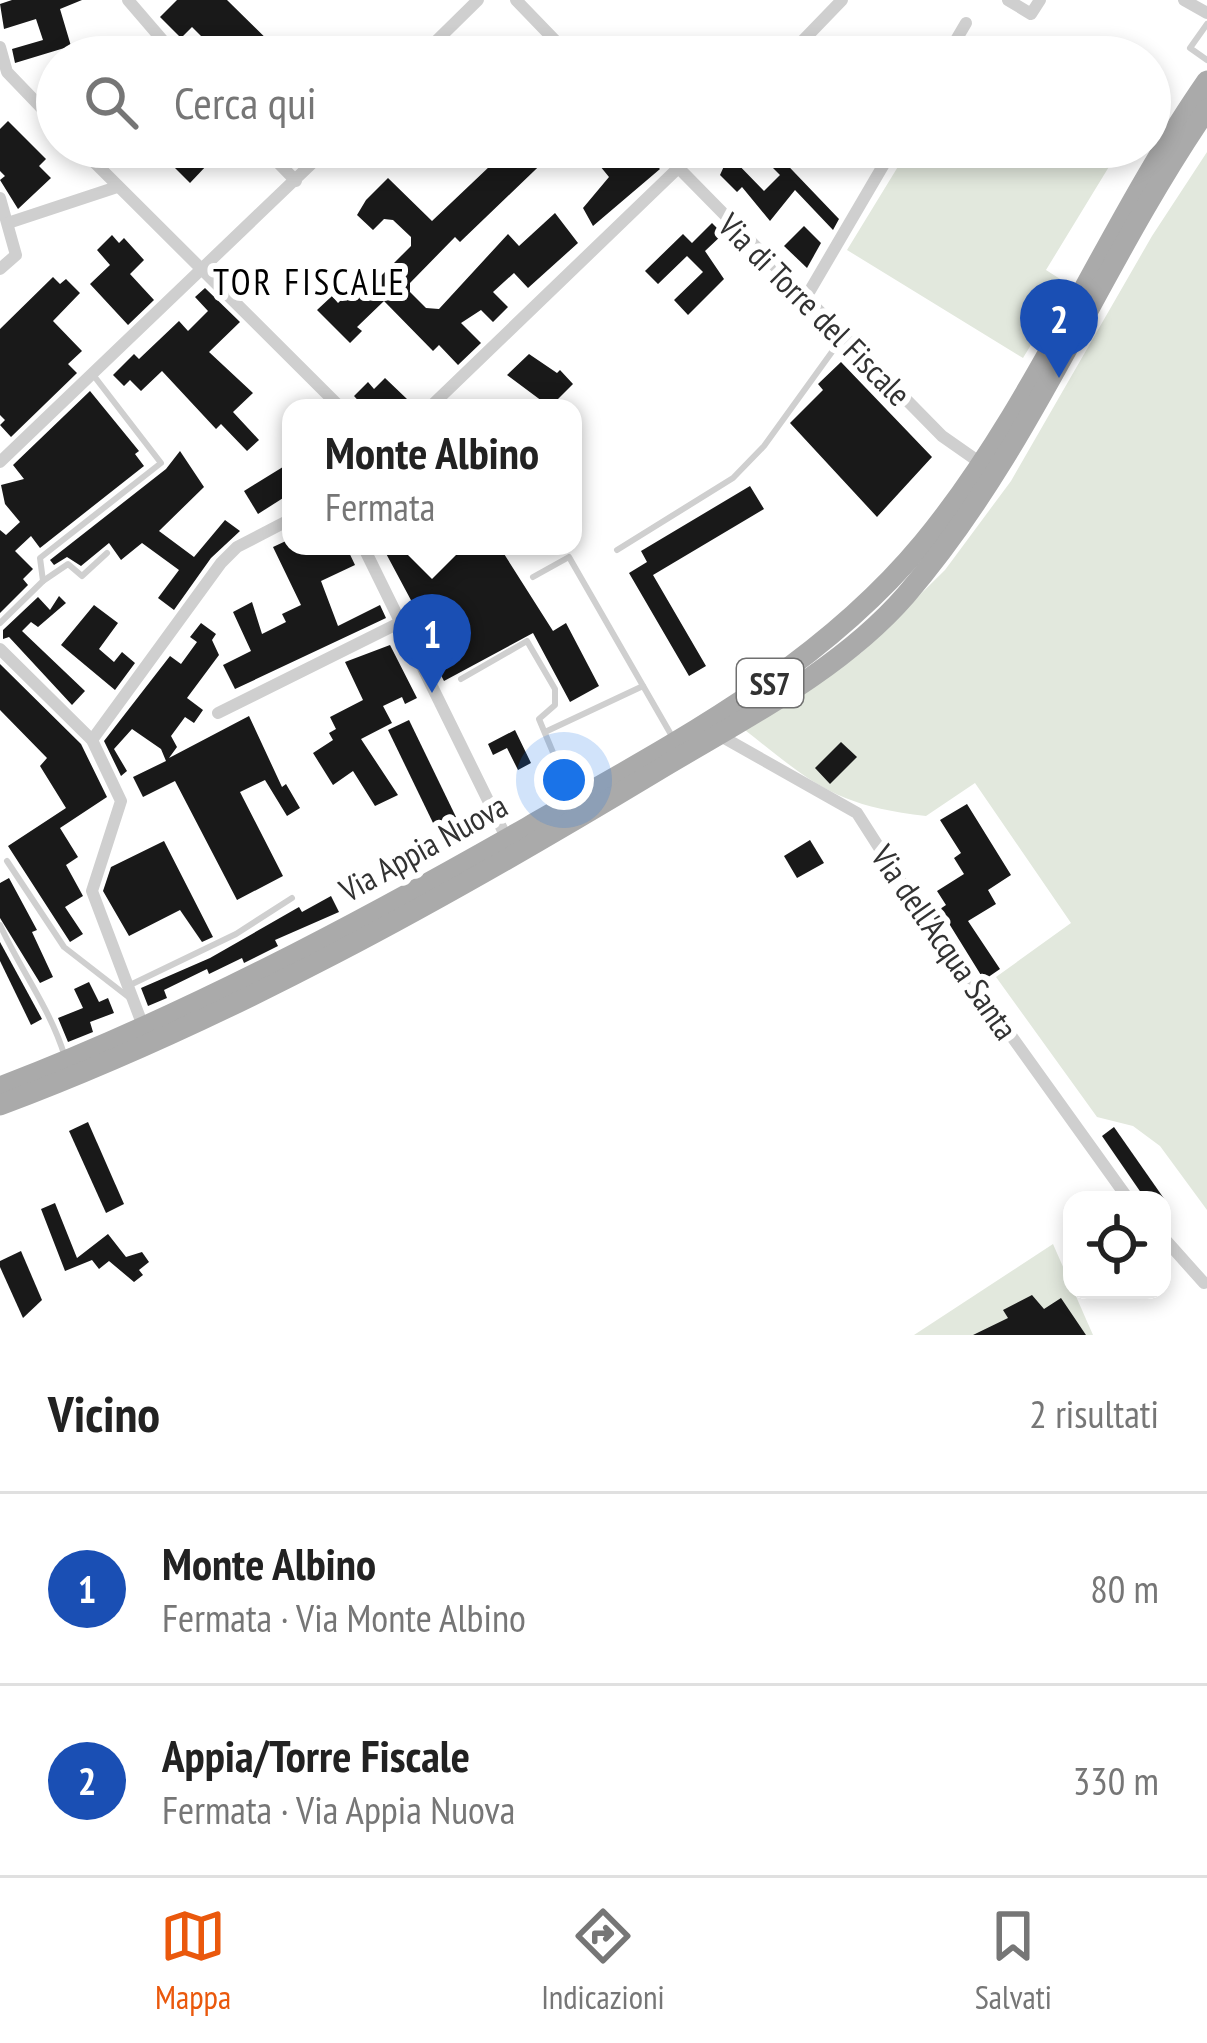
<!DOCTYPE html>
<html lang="it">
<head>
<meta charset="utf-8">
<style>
	body { margin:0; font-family:"PT Sans Narrow",sans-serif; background:#f2f2f2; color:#222 }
	.controls { position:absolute; right:36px; bottom:36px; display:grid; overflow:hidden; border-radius:24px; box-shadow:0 6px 18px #0003 }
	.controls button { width:108px; height:108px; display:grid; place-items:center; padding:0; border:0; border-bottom:3px solid #e0e0e0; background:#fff; color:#222; font:60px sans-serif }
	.you { position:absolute; left:564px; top:780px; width:42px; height:42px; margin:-30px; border:9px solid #fff; border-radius:50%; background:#1a73e8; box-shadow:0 0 0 18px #1a73e833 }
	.badge { display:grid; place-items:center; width:78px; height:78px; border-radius:50%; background:#ea580c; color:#fff; font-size:39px; font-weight:700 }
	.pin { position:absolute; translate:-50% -99px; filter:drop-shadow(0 3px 6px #0008) }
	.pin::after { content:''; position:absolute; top:63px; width:42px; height:36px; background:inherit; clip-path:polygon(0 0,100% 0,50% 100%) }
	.popup { position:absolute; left:282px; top:399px; width:300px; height:156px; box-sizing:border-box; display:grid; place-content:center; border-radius:24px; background:#fff; filter:drop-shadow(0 3px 9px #0005); font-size:39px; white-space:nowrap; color:#767676 }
	.popup b { font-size:45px; color:#222 }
	.popup::after { content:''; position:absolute; left:50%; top:100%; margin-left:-24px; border:24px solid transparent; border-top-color:#fff }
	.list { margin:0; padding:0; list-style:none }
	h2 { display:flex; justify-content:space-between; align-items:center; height:156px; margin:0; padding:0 48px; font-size:51px }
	h2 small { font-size:39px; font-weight:400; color:#767676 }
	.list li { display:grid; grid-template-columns:78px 1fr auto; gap:36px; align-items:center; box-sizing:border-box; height:192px; padding:0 48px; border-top:3px solid #e0e0e0 }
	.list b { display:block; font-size:45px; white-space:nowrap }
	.list p { margin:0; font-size:39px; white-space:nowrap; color:#767676 }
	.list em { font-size:39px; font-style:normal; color:#767676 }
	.icon { flex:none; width:66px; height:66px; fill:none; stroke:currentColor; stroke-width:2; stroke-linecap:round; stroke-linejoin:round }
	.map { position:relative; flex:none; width:1207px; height:1335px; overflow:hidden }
	.search { position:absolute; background:#fff; box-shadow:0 6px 18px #0003; left:36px; right:36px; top:36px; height:132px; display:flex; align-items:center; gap:30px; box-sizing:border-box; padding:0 42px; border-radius:66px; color:#767676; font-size:45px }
	.sheet { height:540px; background:#fff }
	nav { display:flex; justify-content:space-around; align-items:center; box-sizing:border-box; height:168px; border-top:3px solid #e0e0e0; background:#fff; font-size:33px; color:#767676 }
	nav a { display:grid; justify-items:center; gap:6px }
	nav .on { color:#ea580c }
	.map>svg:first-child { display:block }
</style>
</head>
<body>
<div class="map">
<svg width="1207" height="1335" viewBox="0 0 1207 1335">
	<rect width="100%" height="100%" fill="#fff"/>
	<g fill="#e2e8dd">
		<polygon points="910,147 1121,147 1046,270 1068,284 1023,358 847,250"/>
		<path d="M1207 152V1210L1160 1146 1133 1126 1097 1117 996 977 1071 923 975 783 926 816C837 806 814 785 745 730L861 653 945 570 1011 481 1152 236Z"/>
		<polygon points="1053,1244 1093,1335 914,1335"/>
	</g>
	<g fill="#191919">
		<polygon points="12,0 82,0 60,9 71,46 15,63 12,49 43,40 36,19 4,29 0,4"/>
		<polygon points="177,0 227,0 285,57 222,57 192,27 181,38 160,17"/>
		<polygon points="8,121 46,159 39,166 51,178 18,209 0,180 5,176 0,171 0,129"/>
		<polygon points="167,147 189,147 207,165 190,183 171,164 177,157"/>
		<polygon points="510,147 559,147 460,242 455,237 410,283 410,292 426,308 439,309 508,234 519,246 555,213 578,243 528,288 514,273 493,292 508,307 493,322 481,310 461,323 481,343 458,365 439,345 433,351 384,301 357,327 362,331 350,343 317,310 332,296 338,303 349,292 357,300 411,246 411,237 393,220 384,219 373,230 357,215 366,200 388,178 432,221"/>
		<polygon points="623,147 638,147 660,169 593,226 583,208 609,177 600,166"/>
		<polygon points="772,149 839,219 833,230 795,190 770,221 742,187 737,192 720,175 729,155 764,191 780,175 763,158"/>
		<polygon points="712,223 723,234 705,251 724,279 688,315 674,300 703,272 687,256 658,284 645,271 683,234 692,243"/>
		<polygon points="804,226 821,243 807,268 784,246"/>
		<polygon points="112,235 119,243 124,238 144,260 130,274 154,300 128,325 90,284 110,265 97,250"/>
		<polygon points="53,277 60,284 66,279 80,293 53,321 82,351 68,364 77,373 11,437 0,425 5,420 0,415 0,329"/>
		<polygon points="205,288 240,322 209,352 253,393 233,412 259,440 247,451 221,424 216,429 162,371 141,391 130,380 124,386 113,375 134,354 139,359 179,321 188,331 208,311 195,297"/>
		<polygon points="529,354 557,373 560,370 573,384 550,407 507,375"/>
		<polygon points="841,362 932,457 877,517 790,423 823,390 818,384"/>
		<polygon points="385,378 407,399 398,408 365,408 354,396 368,382 374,389"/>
		<polygon points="90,391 139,451 135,454 144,466 40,548 31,536 15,551 33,569 23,579 28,585 0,613 0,530 6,535 20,522 5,504 1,485 24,479 13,465"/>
		<polygon points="180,451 204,487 159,531 194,557 225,520 240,531 211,558 174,610 158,598 179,570 142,543 121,560 109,543 81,566 67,557 54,565 50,560 166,469"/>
		<polygon points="291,462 291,493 258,514 244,491"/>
		<polygon points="750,486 764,509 653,575 706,666 689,676 629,573 647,562 641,551"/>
		<polygon points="288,540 291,546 346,546 355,565 321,581 338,626 380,605 386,618 235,689 223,665 251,651 233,612 252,602 262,634 286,622 282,614 301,605 273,547"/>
		<polygon points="382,546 499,546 553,631 566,623 599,686 570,702 533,633 444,681 432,658 458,644 447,622 428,632"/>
		<polygon points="59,596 66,603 38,627 31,622 22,631 85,691 72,705 9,637 3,639 3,630 38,597 50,610"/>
		<polygon points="94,605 118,623 99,649 114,662 122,652 135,663 115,690 61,645"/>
		<polygon points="201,623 216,634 212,640 219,655 187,698 203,710 194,723 185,717 171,736 177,747 169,758 249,716 282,787 286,784 300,808 287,816 265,780 240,792 283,876 237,900 175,781 143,797 133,777 166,761 161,749 132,729 114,749 127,771 121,776 104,741 170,656 181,664 197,642 190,637"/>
		<polygon points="390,645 417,698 405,704 402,697 383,706 392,723 361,739 398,795 375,806 353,771 333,785 313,753 333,740 329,733 336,729 330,717 363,700 345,662"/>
		<polygon points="0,664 81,744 107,797 60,828 78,857 66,865 83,896 65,907 83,934 70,942 8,846 66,808 40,766 47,758 0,710"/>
		<polygon points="409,720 456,817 435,827 388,730"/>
		<polygon points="515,730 531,763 518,770 507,748 493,755 488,744"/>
		<polygon points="841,742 857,757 830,784 815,768"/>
		<polygon points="967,804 1011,875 988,890 996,904 968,921 1000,969 984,980 940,909 946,905 937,891 964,874 954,858 961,853 940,820"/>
		<polygon points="810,840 824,863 797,878 784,856"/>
		<polygon points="164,841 213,937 202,942 180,910 129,936 103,891 111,867"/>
		<polygon points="9,878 37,930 32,932 53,977 40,983 0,918 0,883"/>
		<polygon points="331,896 339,912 275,940 278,946 244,963 242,958 209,974 207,969 164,990 167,998 148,1006 141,988 210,958 299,907 302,912"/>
		<polygon points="0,942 42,1019 31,1025 0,961"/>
		<polygon points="89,982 99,1002 108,998 114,1013 90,1022 93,1032 68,1042 58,1018 83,1008 74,989"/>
		<polygon points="88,1122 124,1204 106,1213 69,1131"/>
		<polygon points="1114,1127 1165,1200 1146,1200 1102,1136"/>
		<polygon points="55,1203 77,1258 108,1234 126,1257 142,1252 149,1262 139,1270 143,1275 134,1282 109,1261 99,1269 92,1260 65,1271 41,1209"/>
		<polygon points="21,1251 42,1300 23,1318 0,1267 0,1261"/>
		<polygon points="1032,1295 1044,1309 1061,1298 1086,1335 973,1335 1008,1318 1003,1310"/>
	</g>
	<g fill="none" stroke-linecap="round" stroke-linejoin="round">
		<g stroke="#cfcfcf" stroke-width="6">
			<polyline points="1207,24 1190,48 1207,60"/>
			<polyline points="617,550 733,478 764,446 842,338"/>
			<polyline points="533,577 569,557 673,738"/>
			<polyline points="43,581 68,564 82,576 107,553"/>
			<polyline points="0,623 43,581 40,558 161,463 94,376"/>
			<polyline points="461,679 527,641 555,689 555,705 539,719 572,798"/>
			<polyline points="545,732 643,686"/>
			<polyline points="7,861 64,947 131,999"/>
			<path d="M0 925C21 971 50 1008 65 1057"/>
			<polyline points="128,986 236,934 292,898"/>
		</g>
		<g stroke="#cfcfcf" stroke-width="12">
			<polyline points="128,0 177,57"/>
			<polyline points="516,0 571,57"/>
			<polyline points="1008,0 1031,14 1040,0"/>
			<polyline points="1184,0 1207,13"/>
			<polyline points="0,47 7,72 57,124"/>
			<polyline points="420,57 478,0"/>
			<polyline points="787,57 842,0"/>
			<polyline points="946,57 966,23"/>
			<polyline points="79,147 341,408"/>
			<polyline points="263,147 296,181"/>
			<polyline points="658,147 942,436 982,464"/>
			<polyline points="0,198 16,255 0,269"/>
			<polyline points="8,223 117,187"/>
			<polyline points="805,299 894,147"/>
			<polyline points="429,408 700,147"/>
			<polyline points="0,462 329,147"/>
			<polyline points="363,546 508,841"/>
			<polyline points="0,649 92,740"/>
			<polyline points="218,713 401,622"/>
			<polyline points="719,735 857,813 903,885 1129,1200"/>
			<polyline points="143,1026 92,891 121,801 92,740 221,563 237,547 291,519"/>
			<polyline points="1162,1236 1204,1283"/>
		</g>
		<g stroke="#aaa" stroke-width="21">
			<path d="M0 1087C183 1017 358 924 528 827 669 746 817 671 923 543 1036 406 1105 228 1207 81"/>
			<path d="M0 1105C229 1019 446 898 655 772 741 720 839 672 906 595 1031 450 1099 266 1207 109"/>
		</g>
	</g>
	<g text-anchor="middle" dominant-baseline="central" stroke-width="12" stroke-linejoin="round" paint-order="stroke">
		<rect fill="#fff" stroke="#707070" stroke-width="3" x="737" y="659" width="66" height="48" rx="9"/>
		<g font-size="30" font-weight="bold" fill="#323232">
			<text x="770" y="683">SS7</text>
		</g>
		<g font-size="33" fill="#323232" stroke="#fff">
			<text transform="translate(815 309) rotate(45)">Via di Torre del Fiscale</text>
			<text transform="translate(423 847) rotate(-29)">Via Appia Nuova</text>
			<text transform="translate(945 942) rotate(55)">Via dell'Acqua Santa</text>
		</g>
		<g font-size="36" letter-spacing="3" fill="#000" stroke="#fff">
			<text x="310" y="281">TOR FISCALE</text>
		</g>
	</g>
</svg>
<div class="controls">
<button><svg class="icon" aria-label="locate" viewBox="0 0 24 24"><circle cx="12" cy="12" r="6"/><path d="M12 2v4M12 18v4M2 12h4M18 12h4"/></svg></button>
</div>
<div class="you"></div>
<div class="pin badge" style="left:432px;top:693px;background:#1a4fb4">1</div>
<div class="popup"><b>Monte Albino</b>Fermata</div>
<div class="pin badge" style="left:1059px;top:378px;background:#1a4fb4">2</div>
<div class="search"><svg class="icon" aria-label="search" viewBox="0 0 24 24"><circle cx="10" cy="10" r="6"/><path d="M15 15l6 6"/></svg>Cerca qui</div>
</div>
<section class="sheet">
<h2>Vicino<small>2 risultati</small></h2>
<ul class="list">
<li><span class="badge" style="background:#1a4fb4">1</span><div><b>Monte Albino</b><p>Fermata · Via Monte Albino</p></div><em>80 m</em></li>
<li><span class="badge" style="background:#1a4fb4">2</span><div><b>Appia/Torre Fiscale</b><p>Fermata · Via Appia Nuova</p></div><em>330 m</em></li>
</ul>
</section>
<nav>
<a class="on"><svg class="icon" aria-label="map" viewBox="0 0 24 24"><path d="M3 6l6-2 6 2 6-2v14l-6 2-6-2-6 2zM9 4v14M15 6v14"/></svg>Mappa</a>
<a><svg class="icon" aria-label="directions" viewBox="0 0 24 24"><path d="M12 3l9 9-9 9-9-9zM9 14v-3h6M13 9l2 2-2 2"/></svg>Indicazioni</a>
<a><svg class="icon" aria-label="saved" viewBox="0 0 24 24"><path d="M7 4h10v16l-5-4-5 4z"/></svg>Salvati</a>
</nav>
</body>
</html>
